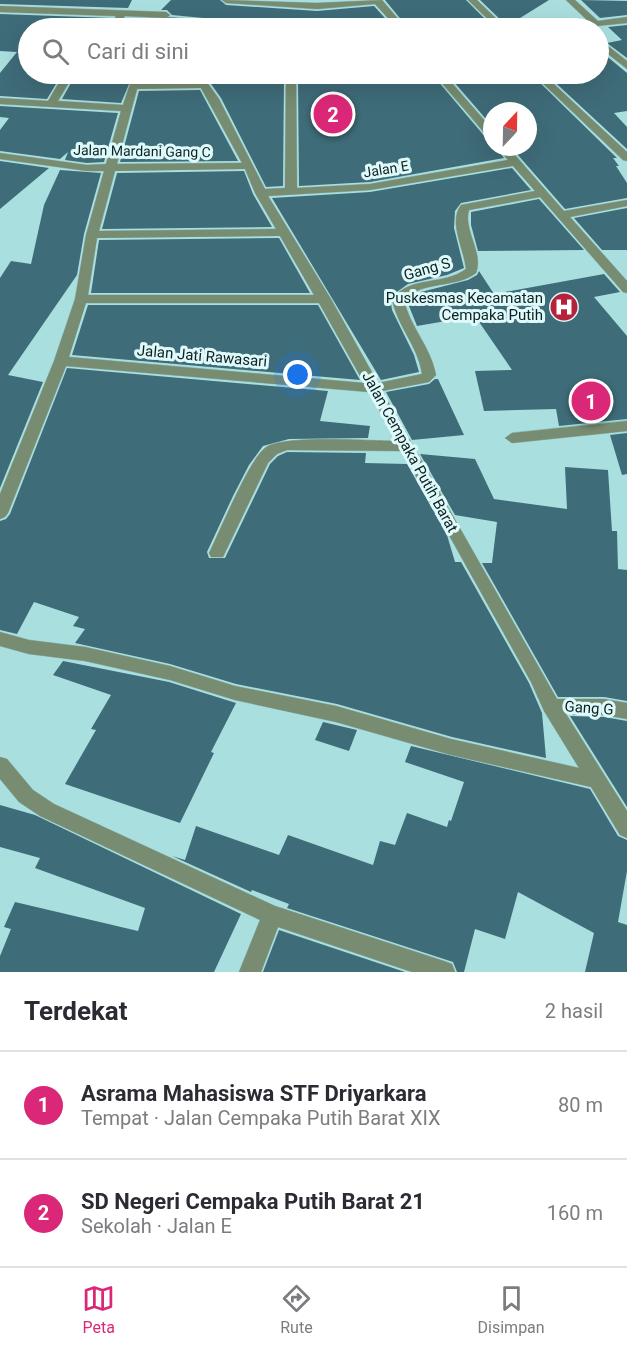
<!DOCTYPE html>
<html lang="id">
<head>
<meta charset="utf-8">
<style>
	body { margin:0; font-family:Roboto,sans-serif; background:#f7f7f7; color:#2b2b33 }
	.compass { position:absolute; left:483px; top:102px; width:54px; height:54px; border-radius:50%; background:#fff; box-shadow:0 6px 24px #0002; rotate:22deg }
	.you { position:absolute; left:298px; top:375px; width:21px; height:21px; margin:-15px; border:4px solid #fff; border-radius:50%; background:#1a73e8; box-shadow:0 0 0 9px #1a73e833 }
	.badge { display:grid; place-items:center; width:39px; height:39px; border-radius:50%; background:#db2777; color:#fff; font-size:20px; font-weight:700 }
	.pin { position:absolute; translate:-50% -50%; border:3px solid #fff; box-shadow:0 2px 6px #0006 }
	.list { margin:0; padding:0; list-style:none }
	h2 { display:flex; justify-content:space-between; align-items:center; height:78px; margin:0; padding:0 24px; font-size:26px }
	h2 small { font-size:20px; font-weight:400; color:#7c7c81 }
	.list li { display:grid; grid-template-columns:39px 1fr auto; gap:18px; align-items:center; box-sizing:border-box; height:108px; padding:0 24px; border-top:2px solid #e1e1e2 }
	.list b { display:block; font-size:22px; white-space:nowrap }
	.list p { margin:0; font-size:20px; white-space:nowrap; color:#7c7c81 }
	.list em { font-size:20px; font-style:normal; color:#7c7c81 }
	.icon { flex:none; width:33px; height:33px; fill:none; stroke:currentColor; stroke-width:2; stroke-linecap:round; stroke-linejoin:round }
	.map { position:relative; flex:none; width:627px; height:972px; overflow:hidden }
	.search { position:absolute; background:#fff; box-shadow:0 6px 24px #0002; left:18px; right:18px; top:18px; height:66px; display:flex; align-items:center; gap:15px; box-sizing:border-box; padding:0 21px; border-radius:33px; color:#7c7c81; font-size:22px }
	.sheet { height:294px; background:#fff }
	nav { display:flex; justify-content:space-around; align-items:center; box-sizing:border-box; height:84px; border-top:2px solid #e1e1e2; background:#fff; font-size:16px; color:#7c7c81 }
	nav a { display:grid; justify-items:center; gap:3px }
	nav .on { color:#db2777 }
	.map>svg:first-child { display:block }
</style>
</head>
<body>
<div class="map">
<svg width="627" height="972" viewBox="0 0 627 972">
	<rect width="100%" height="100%" fill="#aadfe0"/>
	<g fill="#3f6c79">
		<polygon points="0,0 132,0 128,8 0,4"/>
		<polygon points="171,0 220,0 226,5 317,11 374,6 394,28 262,28 255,23 172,15 167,10 161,10"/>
		<polygon points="385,0 466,0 494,28 408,28"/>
		<polygon points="480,0 549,0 507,26"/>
		<polygon points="581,0 627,1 627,15 600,18"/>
		<polygon points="0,14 112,18 106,28 28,28 28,74 62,74 47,99 0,96 0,73 17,52 0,51"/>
		<polygon points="150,19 163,20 165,24 206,28 140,28"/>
		<polygon points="627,25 627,58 607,43 622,40 608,27"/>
		<polygon points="598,49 627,73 627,111 614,113 627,127 627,149 546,74 598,74"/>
		<polygon points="76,74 189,74 193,80 130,82 121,103 62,99"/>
		<polygon points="204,74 267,74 266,76 284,77 283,186 266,187 221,98"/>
		<polygon points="364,74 432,74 486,138 492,140 492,147 495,147 504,158 370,182 299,186 298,78 322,75 329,84 366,79"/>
		<polygon points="447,74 531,74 617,158 613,158 619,166 616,166 627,183 627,198 565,209 511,147 528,147 528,111 492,111 492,126"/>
		<polygon points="200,90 238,161 120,162 139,91"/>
		<polygon points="0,106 118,113 104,162 87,163 65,160 68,152 60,159 0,151 0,130 9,118 0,117"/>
		<polygon points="0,161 49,168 0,209"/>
		<polygon points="512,168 531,190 461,203 455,211 454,228 464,268 447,275 408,284 390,297 392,310 414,355 419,372 381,380 272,198 370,192"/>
		<polygon points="60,170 101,173 84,234 77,275 8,375 43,382 0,488 0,278 11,261 31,264 44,205"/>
		<polygon points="244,171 253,194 272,227 102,229 117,173"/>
		<polygon points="539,199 584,250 478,251 471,225 471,212"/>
		<polygon points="627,208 627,250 602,250 574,218"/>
		<polygon points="279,238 310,293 91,293 99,240"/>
		<polygon points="479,271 494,294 604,274 620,292 594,297 627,336 627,419 559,426 556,409 484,411 475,371 512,370 475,316 417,326 407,301 421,292 468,280 477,275"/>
		<polygon points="88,305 318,305 360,380 72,355"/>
		<polygon points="67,368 328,391 320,421 370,426 368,438 289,439 263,446 249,465 233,496 207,552 209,558 225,558 270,464 278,456 287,452 366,453 365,463 407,464 447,535 455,562 461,562 529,683 542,713 546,758 452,737 337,704 236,684 170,664 75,643 85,629 73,626 79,617 34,602 17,634 0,630 0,521 6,519 10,514"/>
		<polygon points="435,379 438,379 464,435 412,440 386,392 429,384"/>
		<polygon points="627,433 627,474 622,475 610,435"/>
		<polygon points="420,454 475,459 494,499 567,509 565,467 608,470 612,531 617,531 618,569 627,570 627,701 604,697 558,697 482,563 492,563 497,522 455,515"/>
		<polygon points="63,661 169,682 236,703 211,752 214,753 180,823 65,784 96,730 91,729 111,695 53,675"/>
		<polygon points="570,716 604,717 627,721 627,807"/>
		<polygon points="323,722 357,730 349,751 315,740"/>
		<polygon points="411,746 590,789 618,836 627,840 627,871 618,922 627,925 627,972 585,972 594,933 518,892 505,939 475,929 464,972 457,972 453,962 287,908 289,904 252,890 251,892 172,856 185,860 196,826 279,855 288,835 373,865 380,841 395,845 407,813 447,827 449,820 451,821 464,782 405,762"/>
		<polygon points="0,805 35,815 241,914 214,972 0,972 0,956 11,929 4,927 15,902 138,931 145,908 35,868 40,858 0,847"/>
		<polygon points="279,930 405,972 263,972"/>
	</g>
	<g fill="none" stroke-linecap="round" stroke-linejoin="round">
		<g stroke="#8bb9ba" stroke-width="1">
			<g id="minor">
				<polygon points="222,0 317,3 382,0 406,28 397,28 375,4 317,9 226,3"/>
				<polygon points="468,0 477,0 506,28 497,28"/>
				<polygon points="566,0 575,0 598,21 627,17 627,23 576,28 553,28 557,25 589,22"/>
				<polygon points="0,6 166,12 170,15 166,18 125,16 116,28 108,28 116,16 0,12"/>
				<polygon points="168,17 255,25 260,28 231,28 165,22 165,18"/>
				<polygon points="598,38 627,61 627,69 598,46"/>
				<path d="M64 74H74L58 101 123 105 130 84 197 82 191 74H201L219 99 265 189 285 188 286 74H296L297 188 370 184 508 160 497 147H508L564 211 627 200V206L570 217 627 281V293L623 292 540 197 469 210C463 230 484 253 476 273 455 289 423 280 404 300 410 327 431 347 436 375L429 382 382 391 557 699H604L627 703V719L604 715 566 714 627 811V838L620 835 591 787 451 755 336 722 235 700 170 680 85 661 29 654 0 646V632L29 640 85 647 170 666 235 686 336 706 451 739 579 768 544 711 531 682 402 451 287 450 277 454 268 463 223 557H211L209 553C220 531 249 460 265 448 282 434 371 441 397 441L369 392 66 366 8 513 5 517 0 519V494L54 361 75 299 86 235 104 171H87L0 159V153L87 165 106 164 121 111 0 104V98L48 101ZM201 88 242 163 117 164 137 89ZM513 166 535 191 461 205C448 222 464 249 466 269 443 286 411 275 392 299 397 326 418 346 422 374L378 383 331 299 268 196 370 190ZM245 169 255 193 276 229 99 231 115 171ZM280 236 314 295H88L97 238ZM86 303H319L364 383 69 357Z"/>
				<polygon points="434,74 444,74 492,129 492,138 488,137"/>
				<polygon points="533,74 543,74 627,152 627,161 623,160"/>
				<polygon points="627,421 627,431 512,443 505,438 512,433"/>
				<polygon points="0,757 7,759 33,790 54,804 275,906 444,961 452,964 455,972 412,972 278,927 261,972 239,972 260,920 40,816 19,802 0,779"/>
			</g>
		</g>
		<use href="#minor" fill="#778c70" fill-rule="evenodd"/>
	</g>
	<defs>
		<g id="hospital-disc" transform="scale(1.5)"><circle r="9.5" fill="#b5223c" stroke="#e0fafb"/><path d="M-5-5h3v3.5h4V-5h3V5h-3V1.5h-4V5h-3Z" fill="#fff"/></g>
	</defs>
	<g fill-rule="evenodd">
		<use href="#hospital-disc" x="564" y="307"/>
	</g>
	<g text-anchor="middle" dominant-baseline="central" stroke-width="6" stroke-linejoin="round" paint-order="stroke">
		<g font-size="14" fill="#0d2222" stroke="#e0fafb">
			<text transform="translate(142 151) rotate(1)">Jalan Mardani Gang C</text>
			<text transform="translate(386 169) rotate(-9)">Jalan E</text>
		</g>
		<g font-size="15" fill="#0d2222" stroke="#e0fafb">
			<text transform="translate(427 269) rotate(-16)">Gang S</text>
			<text transform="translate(202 356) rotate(5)">Jalan Jati Rawasari</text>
			<text transform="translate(410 452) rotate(61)">Jalan Cempaka Putih Barat</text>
			<text transform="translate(589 708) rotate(4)">Gang G</text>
		</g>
		<g font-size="15" fill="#0d2222" stroke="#e0fafb" text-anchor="end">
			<text x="543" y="298">Puskesmas Kecamatan<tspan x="543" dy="17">Cempaka Putih</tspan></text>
		</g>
	</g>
</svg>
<svg class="compass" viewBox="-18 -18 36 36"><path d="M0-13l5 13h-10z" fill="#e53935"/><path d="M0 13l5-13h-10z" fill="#7c7c81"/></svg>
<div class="you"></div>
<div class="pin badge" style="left:591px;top:401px">1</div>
<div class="pin badge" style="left:333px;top:114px">2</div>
<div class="search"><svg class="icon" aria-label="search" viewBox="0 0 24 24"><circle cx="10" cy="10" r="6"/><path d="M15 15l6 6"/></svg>Cari di sini</div>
</div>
<section class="sheet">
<h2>Terdekat<small>2 hasil</small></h2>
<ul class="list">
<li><span class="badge">1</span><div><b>Asrama Mahasiswa STF Driyarkara</b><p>Tempat · Jalan Cempaka Putih Barat XIX</p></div><em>80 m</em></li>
<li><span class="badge">2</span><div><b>SD Negeri Cempaka Putih Barat 21</b><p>Sekolah · Jalan E</p></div><em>160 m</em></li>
</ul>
</section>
<nav>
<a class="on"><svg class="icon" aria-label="map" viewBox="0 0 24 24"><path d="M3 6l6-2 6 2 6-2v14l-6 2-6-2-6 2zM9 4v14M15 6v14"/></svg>Peta</a>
<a><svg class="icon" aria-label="directions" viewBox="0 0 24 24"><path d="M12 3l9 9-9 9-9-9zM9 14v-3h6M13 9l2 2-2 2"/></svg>Rute</a>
<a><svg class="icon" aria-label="saved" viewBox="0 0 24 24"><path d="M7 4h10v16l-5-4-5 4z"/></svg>Disimpan</a>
</nav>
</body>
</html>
